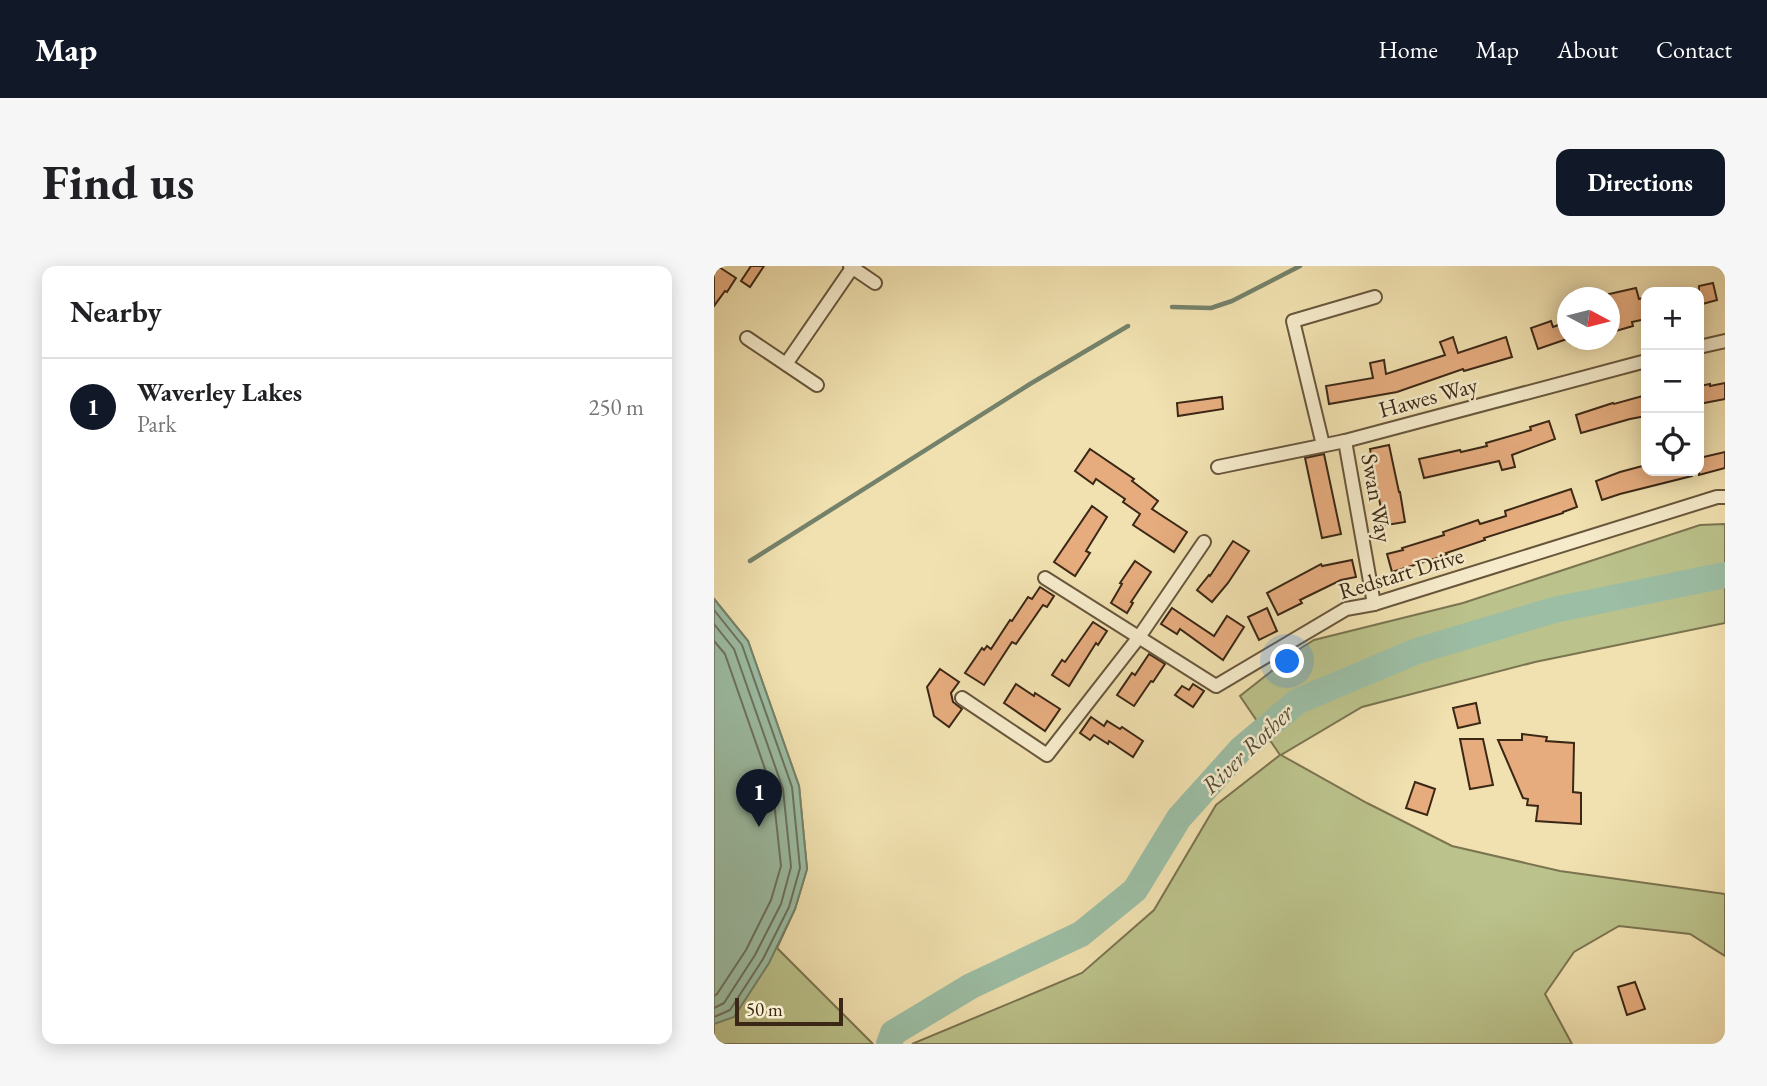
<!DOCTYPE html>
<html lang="en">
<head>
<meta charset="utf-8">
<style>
	body { margin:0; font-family:"EB Garamond",serif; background:#f6f6f6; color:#202124 }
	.controls { position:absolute; right:21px; top:21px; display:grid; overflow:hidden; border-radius:14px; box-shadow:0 4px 18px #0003 }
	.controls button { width:63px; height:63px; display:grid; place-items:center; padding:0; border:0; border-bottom:2px solid #e0e0e0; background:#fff; color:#202124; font:35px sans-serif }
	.compass { position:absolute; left:843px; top:21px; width:63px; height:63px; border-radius:50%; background:#fff; box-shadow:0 4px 18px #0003; rotate:97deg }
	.scale { position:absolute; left:21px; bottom:18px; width:108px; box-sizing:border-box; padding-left:7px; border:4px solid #3b2715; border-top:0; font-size:19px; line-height:24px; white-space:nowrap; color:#3b2715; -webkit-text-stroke:5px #f6eccc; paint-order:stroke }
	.you { position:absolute; left:574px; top:396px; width:24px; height:24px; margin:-18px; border:5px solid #fff; border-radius:50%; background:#1a73e8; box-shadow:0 0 0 10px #1a73e833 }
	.badge { display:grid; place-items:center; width:46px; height:46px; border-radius:50%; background:#111827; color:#fff; font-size:23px; font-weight:700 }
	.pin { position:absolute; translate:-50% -58px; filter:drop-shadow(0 2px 4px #0008) }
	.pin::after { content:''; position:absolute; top:37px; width:24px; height:21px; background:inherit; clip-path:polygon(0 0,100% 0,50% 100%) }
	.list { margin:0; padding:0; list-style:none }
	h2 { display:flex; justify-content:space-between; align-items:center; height:91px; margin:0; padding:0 28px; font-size:30px }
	h2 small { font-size:23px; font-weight:400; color:#757577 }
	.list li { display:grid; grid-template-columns:46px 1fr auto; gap:21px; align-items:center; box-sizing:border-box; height:98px; padding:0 28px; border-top:2px solid #e0e0e0 }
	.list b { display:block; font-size:26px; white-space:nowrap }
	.list p { margin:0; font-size:23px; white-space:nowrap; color:#757577 }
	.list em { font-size:23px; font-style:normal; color:#757577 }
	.icon { flex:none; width:38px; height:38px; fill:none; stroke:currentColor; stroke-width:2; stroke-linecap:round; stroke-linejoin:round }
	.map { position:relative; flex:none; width:1011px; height:778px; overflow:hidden; border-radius:14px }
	header { display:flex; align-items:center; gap:42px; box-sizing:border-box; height:98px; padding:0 35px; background:#111827; color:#fff }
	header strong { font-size:33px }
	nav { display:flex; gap:38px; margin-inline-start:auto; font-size:24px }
	.intro { display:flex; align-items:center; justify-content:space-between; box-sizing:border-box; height:168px; padding:0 42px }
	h1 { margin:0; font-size:49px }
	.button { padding:18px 32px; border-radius:14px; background:#111827; color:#fff; font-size:24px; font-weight:700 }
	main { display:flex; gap:42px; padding:0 42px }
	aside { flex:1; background:#fff; border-radius:14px; box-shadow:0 4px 18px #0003 }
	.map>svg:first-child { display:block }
</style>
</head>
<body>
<header>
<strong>Map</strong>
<nav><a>Home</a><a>Map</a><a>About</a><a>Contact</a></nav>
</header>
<div class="intro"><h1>Find us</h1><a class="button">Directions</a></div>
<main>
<aside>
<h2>Nearby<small></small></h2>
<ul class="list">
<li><span class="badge">1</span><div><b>Waverley Lakes</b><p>Park</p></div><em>250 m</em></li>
</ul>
</aside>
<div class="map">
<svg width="1011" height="778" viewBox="0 0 1011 778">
	<rect width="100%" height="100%" fill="#f1e1b0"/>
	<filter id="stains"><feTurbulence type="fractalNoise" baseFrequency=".00286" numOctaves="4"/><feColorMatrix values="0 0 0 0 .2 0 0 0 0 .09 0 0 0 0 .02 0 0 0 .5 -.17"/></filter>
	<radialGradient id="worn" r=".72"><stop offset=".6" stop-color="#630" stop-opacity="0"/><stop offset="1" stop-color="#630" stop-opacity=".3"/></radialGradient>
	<g fill="#bbc28b" stroke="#7b7450" stroke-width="2">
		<polygon points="1011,258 1011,357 821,396 648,441 567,489 653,537 738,580 846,605 1011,628 1011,690 976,668 905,660 860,686 831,728 858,778 198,778 368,707 440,644 502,539 566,489 526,430 587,382 600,374 749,337 986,259"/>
		<polygon points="0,333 34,375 85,520 93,603 81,643 63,682 159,778 0,778"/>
	</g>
	<polygon fill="#9cbea5" stroke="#75826b" stroke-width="2" points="0,333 34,375 85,520 93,603 81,643 55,697 20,751 0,758"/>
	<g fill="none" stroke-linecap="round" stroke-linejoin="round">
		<g stroke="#6c725d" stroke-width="2">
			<polyline points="0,344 28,379 78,521 86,602 75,641 49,693 16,744 0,751"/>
			<polyline points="0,358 20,383 69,523 77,601 67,638 41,689 10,737 0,742"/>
			<polyline points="0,375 11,388 59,526 67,600 57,634 32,684 3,728 0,730"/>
		</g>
		<g stroke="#75826b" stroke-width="4.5">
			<polyline points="458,41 497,42 518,35 586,0"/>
			<polyline points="36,295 316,118 414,60"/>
		</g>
		<polyline stroke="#9cbea5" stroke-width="26" points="175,778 179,767 257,720 367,668 421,624 465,552 527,483 584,435 703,385 840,344 1011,309"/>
	</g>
	<g fill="#e6ac7e" stroke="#3b2715" stroke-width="2">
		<polygon points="37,0 50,0 36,21 27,15"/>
		<polygon points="5,1 22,12 13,26 11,25 0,40 0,8"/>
		<polygon points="999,17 1003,34 985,39 985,20"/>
		<polygon points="922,22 925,33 932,31 932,53 918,56 919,60 895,67 895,28"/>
		<polygon points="837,55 839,61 853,56 853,73 824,83 817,62"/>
		<polygon points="739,71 744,87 792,71 798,91 750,105 749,103 683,126 615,138 612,120 659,112 656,97 670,94 672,108 731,89 726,76"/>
		<polygon points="1011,117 1011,133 985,138 985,120 996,118 996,120"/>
		<polygon points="932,129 932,150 916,153 867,167 862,149 899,137 900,138"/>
		<polygon points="508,131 509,143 464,150 463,137"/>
		<polygon points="835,155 841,173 798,189 801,201 788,204 785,195 710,212 705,193 746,184 747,186 773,180 772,177 817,164 816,161"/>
		<polygon points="675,179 685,226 686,226 691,256 672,259 669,242 667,243 656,183"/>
		<polygon points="376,183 420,213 418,215 444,235 438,243 473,266 460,286 419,259 426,248 409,236 411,233 382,213 379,218 361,205"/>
		<polygon points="1011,186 1011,202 985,209 985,192"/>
		<polygon points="610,188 627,268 608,272 591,192"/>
		<polygon points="932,199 932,205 977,205 978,210 906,228 888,234 882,215 906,206"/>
		<polygon points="857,223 863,241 849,246 849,247 770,272 771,274 732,287 733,289 678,306 673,288 689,284 688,282 730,269 729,266 764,254 766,258 792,250 791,245"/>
		<polygon points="378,240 393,251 372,285 376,287 361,310 340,296"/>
		<polygon points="519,275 535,285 514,317 498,336 483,324 495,309 496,310"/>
		<polygon points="638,294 642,311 627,314 586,334 588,337 564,349 553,327 607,298 608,300"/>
		<polygon points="421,295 437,306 417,336 419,337 413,347 397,337 408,318 406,317"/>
		<polygon points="326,321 340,330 333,341 329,339 302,378 298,376 270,419 251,407 268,382 270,384 273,380 277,383 296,354 298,355 314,331 318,333"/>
		<polygon points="458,342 500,370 513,350 530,361 509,394 466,363 463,368 447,358"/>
		<polygon points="553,342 563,365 545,374 534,351"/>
		<polygon points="379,356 393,365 384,379 382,377 355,420 338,409 348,394 351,396"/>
		<polygon points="435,388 451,398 439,416 437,415 420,440 403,429 418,407 421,409"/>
		<polygon points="226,403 245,416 237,427 239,436 248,443 235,461 220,450 213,421"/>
		<polygon points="302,418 320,430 321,427 346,443 331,465 290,437"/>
		<polygon points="479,418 490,425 479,441 461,429 468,420 475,424"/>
		<polygon points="762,437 766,457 744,462 739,442"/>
		<polygon points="377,451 390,460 393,455 406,463 408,461 429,475 419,491 395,475 394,478 380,469 376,474 366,467"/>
		<polygon points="808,468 833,471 832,475 860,477 859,526 867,527 867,558 822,555 824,540 813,539 814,533 809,532 784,474 808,474"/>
		<polygon points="746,473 769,473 779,519 756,523"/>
		<polygon points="701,516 721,523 713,549 692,542"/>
		<polygon points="921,716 931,743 913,749 904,721"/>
	</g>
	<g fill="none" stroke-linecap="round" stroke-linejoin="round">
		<g stroke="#68563c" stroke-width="16">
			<g id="street">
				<polyline points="136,0 161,17"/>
				<polyline points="33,72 103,119"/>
				<polyline points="985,81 1011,75"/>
				<polyline points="72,98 138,2"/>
				<polyline points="631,175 660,338"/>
				<polyline points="609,179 579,55 661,31"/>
				<polyline points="504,201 631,175 932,95"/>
				<polyline points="331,312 502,420 632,343 660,338 1003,231 1011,231"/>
				<polyline points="248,432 333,489 425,371 490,276"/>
			</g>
		</g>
		<use href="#street" stroke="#f6eccc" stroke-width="12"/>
	</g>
	<g text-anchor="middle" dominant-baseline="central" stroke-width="5" stroke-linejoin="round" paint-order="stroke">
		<g font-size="23" fill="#3b2715" stroke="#f6eccc">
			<text transform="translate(714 131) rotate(-15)">Hawes Way</text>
			<text transform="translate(663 232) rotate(80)">Swan Way</text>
			<text transform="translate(687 307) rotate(-17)">Redstart Drive</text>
		</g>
		<g font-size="24" font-style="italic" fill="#534d39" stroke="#f6eccc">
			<text transform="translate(533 483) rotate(-44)">River Rother</text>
		</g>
	</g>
	<rect width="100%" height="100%" filter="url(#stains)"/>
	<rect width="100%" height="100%" fill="url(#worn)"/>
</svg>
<div class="controls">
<button>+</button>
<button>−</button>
<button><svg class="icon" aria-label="locate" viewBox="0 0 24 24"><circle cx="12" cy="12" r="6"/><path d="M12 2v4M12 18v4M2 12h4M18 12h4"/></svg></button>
</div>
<svg class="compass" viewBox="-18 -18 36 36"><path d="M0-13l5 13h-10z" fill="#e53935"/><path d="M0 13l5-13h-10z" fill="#757577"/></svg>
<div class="scale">50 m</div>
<div class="you"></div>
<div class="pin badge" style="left:45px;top:561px">1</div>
</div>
</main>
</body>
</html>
